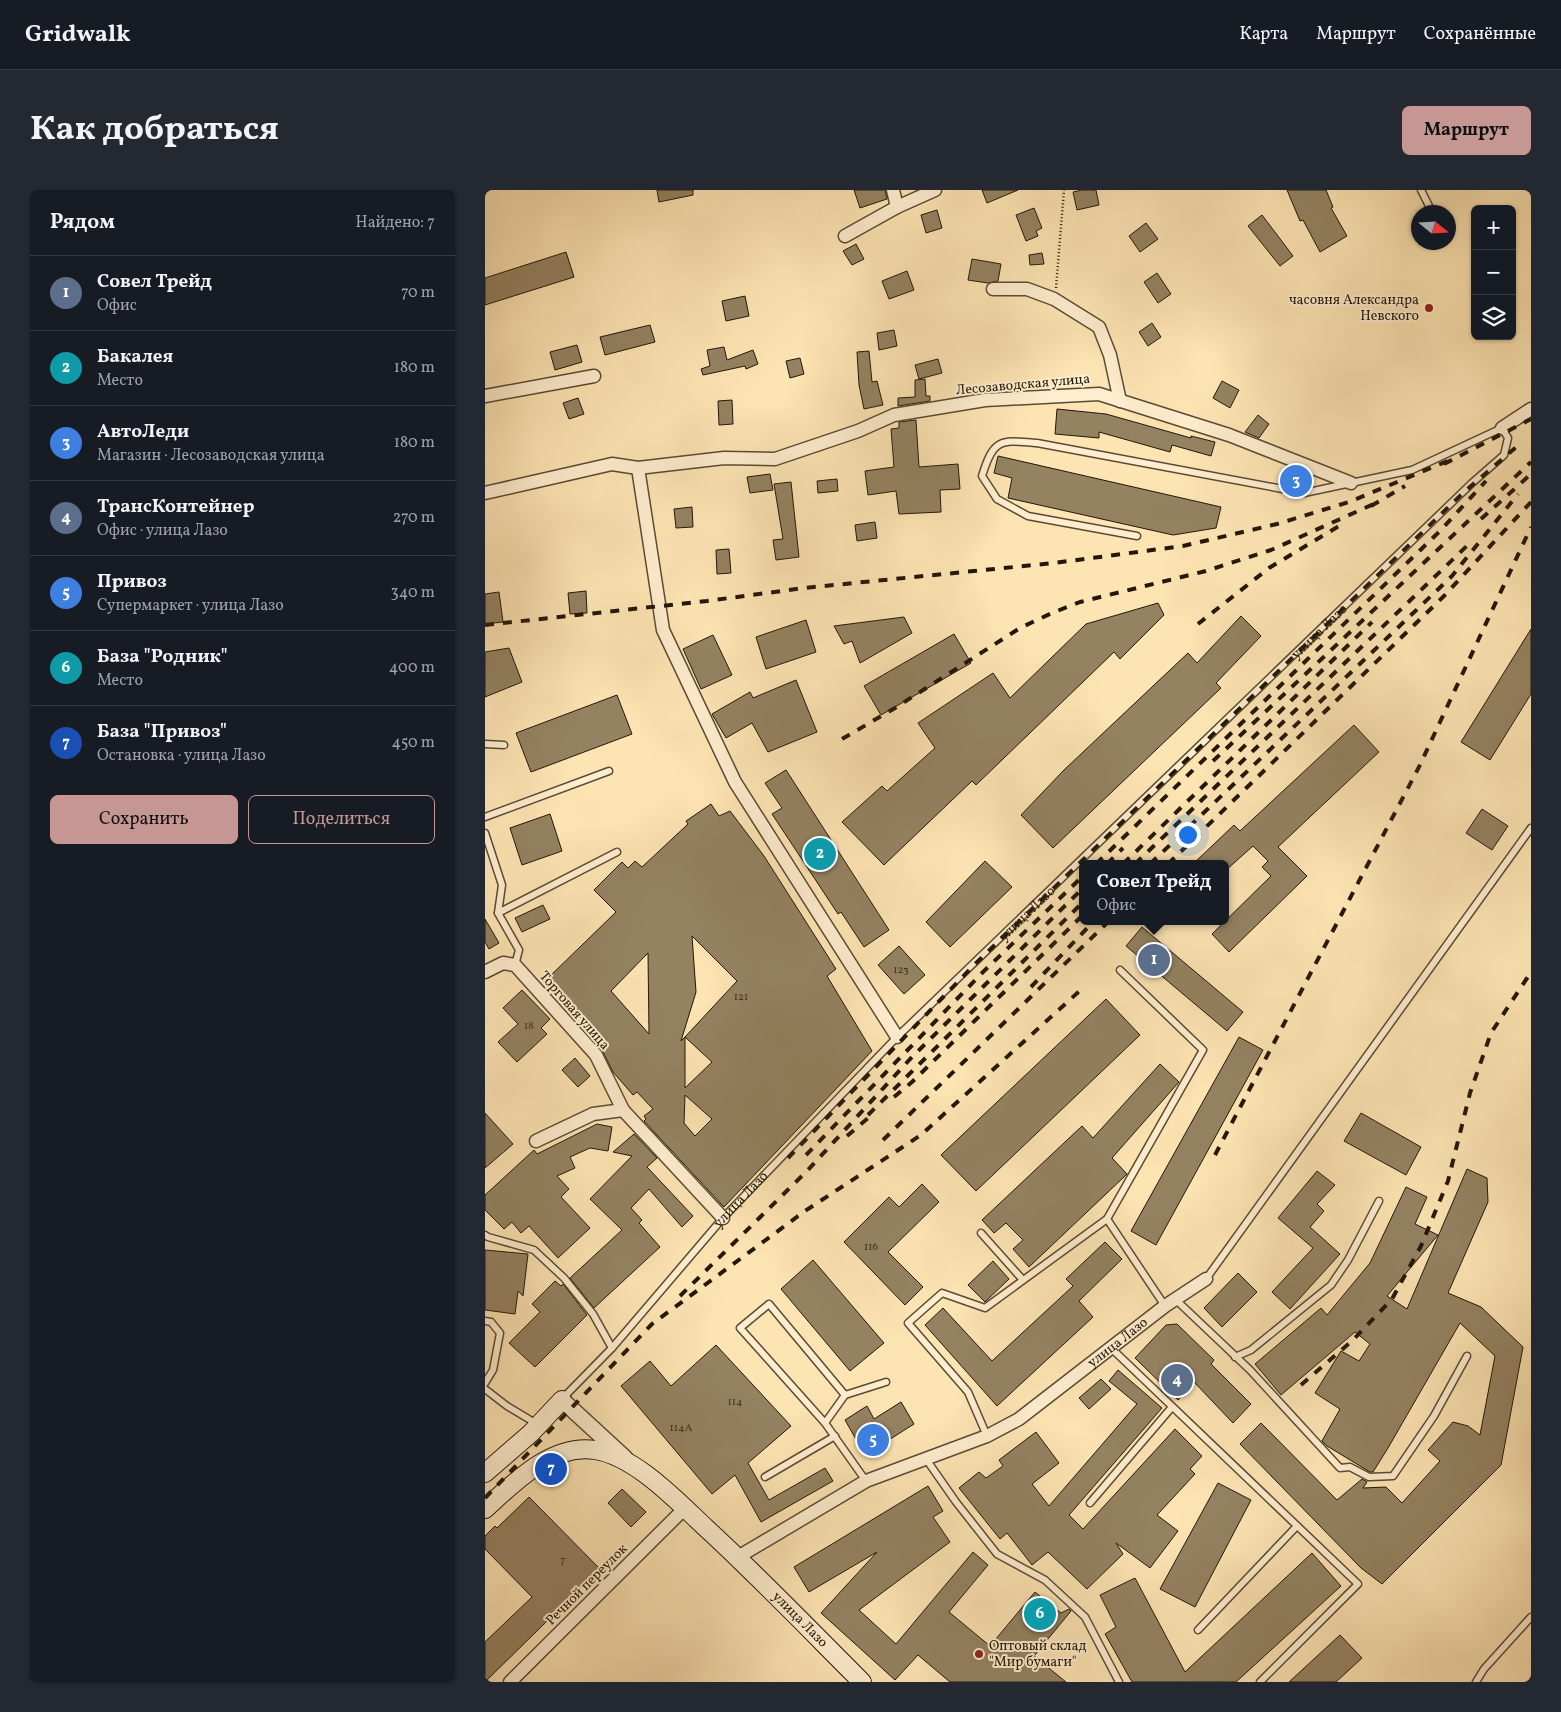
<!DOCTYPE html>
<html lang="ru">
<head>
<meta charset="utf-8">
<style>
	body { margin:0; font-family:Vollkorn,serif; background:#242831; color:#f1f3f6 }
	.controls { position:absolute; right:15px; top:15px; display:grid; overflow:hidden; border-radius:8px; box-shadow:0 1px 4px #0004 }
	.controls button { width:45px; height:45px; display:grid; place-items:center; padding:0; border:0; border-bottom:1px solid #363941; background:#171b24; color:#f1f3f6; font:25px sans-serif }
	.compass { position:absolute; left:926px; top:15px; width:45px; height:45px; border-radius:50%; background:#171b24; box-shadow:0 1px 4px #0004; rotate:108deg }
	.you { position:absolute; left:702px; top:644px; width:18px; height:18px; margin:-12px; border:4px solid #fff; border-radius:50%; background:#1a73e8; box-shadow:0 0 0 8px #1a73e833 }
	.badge { display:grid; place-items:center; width:32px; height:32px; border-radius:50%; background:#c59692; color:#fff; font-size:16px; font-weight:700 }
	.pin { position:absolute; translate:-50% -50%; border:2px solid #fff; box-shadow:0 1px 5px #0006 }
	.popup { position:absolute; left:594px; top:670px; width:150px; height:65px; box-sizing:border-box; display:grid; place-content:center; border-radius:8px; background:#171b24; filter:drop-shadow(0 1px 4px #0005); font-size:16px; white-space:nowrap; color:#9ea1a6 }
	.popup b { font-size:19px; color:#f1f3f6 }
	.popup::after { content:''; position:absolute; left:50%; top:100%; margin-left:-10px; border:10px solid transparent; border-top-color:#171b24 }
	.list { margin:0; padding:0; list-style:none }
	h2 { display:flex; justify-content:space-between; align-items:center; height:65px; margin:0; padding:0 20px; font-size:21px }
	h2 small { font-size:16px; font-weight:400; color:#9ea1a6 }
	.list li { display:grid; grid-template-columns:32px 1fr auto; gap:15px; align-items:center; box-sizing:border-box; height:75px; padding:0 20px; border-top:1px solid #363941 }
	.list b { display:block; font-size:19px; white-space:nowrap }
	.list p { margin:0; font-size:16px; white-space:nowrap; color:#9ea1a6 }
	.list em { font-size:16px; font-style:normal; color:#9ea1a6 }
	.actions { display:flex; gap:10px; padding:15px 20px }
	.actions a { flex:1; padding:11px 0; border:1px solid #c59692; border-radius:8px; text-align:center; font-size:18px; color:#c59692 }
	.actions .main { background:#c59692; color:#111 }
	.icon { flex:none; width:28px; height:28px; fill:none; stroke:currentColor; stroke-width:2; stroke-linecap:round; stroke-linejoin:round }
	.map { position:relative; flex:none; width:1046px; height:1492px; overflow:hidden; border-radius:8px }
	header { display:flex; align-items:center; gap:30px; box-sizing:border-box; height:70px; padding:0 25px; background:#171b24; border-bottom:1px solid #363941 }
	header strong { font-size:24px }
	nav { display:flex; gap:28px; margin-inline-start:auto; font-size:18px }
	.intro { display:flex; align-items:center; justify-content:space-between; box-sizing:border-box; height:120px; padding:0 30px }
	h1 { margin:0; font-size:35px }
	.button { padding:12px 22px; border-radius:8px; background:#c59692; color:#111; font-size:18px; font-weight:700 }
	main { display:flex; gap:30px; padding:0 30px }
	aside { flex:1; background:#171b24; border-radius:8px; box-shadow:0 1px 4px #0004 }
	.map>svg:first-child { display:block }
</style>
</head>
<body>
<header>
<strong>Gridwalk</strong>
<nav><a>Карта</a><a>Маршрут</a><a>Сохранённые</a></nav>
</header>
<div class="intro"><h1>Как добраться</h1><a class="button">Маршрут</a></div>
<main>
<aside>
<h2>Рядом<small>Найдено: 7</small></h2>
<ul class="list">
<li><span class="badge" style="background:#5c6f8a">1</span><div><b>Совел Трейд</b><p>Офис</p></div><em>70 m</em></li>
<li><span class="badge" style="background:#0f9aa8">2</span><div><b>Бакалея</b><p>Место</p></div><em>180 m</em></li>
<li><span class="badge" style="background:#3f7fe0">3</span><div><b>АвтоЛеди</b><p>Магазин · Лесозаводская улица</p></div><em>180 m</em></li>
<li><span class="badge" style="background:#5c6f8a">4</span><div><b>ТрансКонтейнер</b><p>Офис · улица Лазо</p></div><em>270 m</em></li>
<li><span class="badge" style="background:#3f7fe0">5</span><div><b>Привоз</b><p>Супермаркет · улица Лазо</p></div><em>340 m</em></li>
<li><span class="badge" style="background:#0f9aa8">6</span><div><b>База &quot;Родник&quot;</b><p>Место</p></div><em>400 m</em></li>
<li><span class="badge" style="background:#1a4fb4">7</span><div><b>База &quot;Привоз&quot;</b><p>Остановка · улица Лазо</p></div><em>450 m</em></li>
</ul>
<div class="actions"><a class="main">Сохранить</a><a>Поделиться</a></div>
</aside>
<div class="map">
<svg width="1046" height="1492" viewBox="0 0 1046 1492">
	<rect width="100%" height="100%" fill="#fde4b3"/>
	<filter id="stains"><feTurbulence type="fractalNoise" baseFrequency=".004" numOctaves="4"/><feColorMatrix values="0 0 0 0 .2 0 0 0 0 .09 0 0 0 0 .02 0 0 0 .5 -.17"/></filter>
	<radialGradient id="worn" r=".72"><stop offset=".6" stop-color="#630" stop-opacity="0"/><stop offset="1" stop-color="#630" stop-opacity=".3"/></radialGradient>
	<g fill="#948261" stroke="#231708" fill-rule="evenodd">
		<polygon points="172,0 208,0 208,5 174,12"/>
		<polygon points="369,0 400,0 402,9 375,18"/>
		<polygon points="497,0 533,0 502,13"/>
		<polygon points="597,0 611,0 614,15 592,20 588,2"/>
		<polygon points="802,0 841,0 848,17 846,18 862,46 835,62 818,30 815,31"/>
		<polygon points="549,18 557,38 551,41 553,46 541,51 531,25"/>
		<polygon points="452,20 457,38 441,43 436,25"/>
		<polygon points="777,25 808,66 795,76 763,36"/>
		<polygon points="661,33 673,49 655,62 644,46"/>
		<polygon points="371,54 379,69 367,75 358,61"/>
		<polygon points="81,62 89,87 0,115 0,88"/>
		<polygon points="557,63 559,74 545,75 544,65"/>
		<polygon points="487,69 516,74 513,91 503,93 483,90"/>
		<polygon points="422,81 429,100 404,109 397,91"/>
		<polygon points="672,83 686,104 673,113 659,92"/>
		<polygon points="260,106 264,126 241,131 237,111"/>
		<polygon points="667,133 676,147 663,156 654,142"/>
		<polygon points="165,135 170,152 120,165 115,147"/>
		<polygon points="409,140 412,156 394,160 392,143"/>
		<polygon points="92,155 97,172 70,180 65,162"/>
		<polygon points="239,157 242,170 268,160 273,174 261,179 260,176 218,185 216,179 225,176 222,160"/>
		<polygon points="384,161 387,192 392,191 398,215 379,219 374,195 372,162"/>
		<polygon points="315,168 319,184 305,188 301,171"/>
		<polygon points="453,169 457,183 434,189 430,175"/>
		<polygon points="440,189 441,206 445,206 445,211 413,216 413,208 430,207 430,190"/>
		<polygon points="737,191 754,200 745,218 728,208"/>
		<polygon points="93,208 99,224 84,229 78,213"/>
		<polygon points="247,210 248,234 234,235 233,211"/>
		<polygon points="572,219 621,224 706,248 706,246 730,252 726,266 687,255 685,262 614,242 614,248 570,244"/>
		<polygon points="773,225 784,234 774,248 760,242"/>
		<polygon points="431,230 434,277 473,274 475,299 455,300 456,322 414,324 411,301 383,305 380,281 409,277 406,239 414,238 414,232"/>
		<polygon points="513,266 736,317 731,338 688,345 523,308 527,288 509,283"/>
		<polygon points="285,284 288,300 265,303 262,287"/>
		<polygon points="804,284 822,284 821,297 803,295"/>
		<polygon points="352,289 353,301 333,303 332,291"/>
		<polygon points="306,292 314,367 291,370 288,350 298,349 289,294"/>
		<polygon points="207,317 208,337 191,338 189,319"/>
		<polygon points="390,332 392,348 372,351 370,335"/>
		<polygon points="244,359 246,383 232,384 231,360"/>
		<polygon points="101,401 102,423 85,424 83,403"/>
		<polygon points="14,402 18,432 0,434 0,404"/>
		<polygon points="673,413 679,425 635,469 629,462 491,595 487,591 399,675 357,632 397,596 402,601 450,558 433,533 508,483 525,508 601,434"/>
		<polygon points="756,426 776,446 731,493 736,498 568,658 536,625 579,580 703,463 712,473"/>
		<polygon points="419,427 427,443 375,473 367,451 359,454 349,436"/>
		<polygon points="321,430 331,462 281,479 271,447"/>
		<polygon points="1046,439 1046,504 1005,570 976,552"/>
		<polygon points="469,444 486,473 396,525 379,496"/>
		<polygon points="228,445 247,485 216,499 198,459"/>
		<polygon points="24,458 37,492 0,507 0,462"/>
		<polygon points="311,490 332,542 283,562 267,533 241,548 227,524 265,502 268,508"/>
		<polygon points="132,505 147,544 46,582 31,543"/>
		<polygon points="869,535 894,562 793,657 822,686 744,762 727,744 786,686 777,677 783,671 768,656 740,681 740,674 708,674 749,635 755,641"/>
		<polygon points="301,580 404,740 379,757 356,722 353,724 287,624 297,618 280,593"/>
		<path d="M226 614 234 626 245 621 279 666 351 779 342 786 387 861 239 1017 159 931 161 929 159 926 168 919 152 902 148 905 128 882 117 860 100 840 104 837 62 789 131 722 109 700 137 672 143 678 150 671 157 677 203 634 201 631ZM207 746 252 791 200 847 227 872 200 898V847L196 851 211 802ZM163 763 164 844 126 801ZM200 905 227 929 210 946 199 933Z"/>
		<polygon points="997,619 1023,636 1007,660 981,643"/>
		<polygon points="65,624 77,661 37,675 25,638"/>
		<polygon points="500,671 527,697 465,757 441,732"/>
		<polygon points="58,715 65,729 37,742 30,728"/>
		<polygon points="0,729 14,753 4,759 0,752"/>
		<polygon points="657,737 758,822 742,841 641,756"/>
		<polygon points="414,756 440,785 419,804 393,775"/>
		<polygon points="37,800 65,829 56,838 62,844 32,872 13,852 33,834 18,818"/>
		<polygon points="621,809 655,845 491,1001 456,965"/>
		<polygon points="754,847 778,860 671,1055 646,1041"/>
		<polygon points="90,868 105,886 93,897 77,880"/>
		<polygon points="675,874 694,892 627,968 642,984 640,986 544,1077 528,1059 538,1050 521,1033 509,1043 497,1030 597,936 608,948"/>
		<polygon points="0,923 28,954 0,978"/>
		<polygon points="876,923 936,957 921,985 859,951"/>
		<polygon points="112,934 127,937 123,961 105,958 85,967 90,978 72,986 84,999 76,1007 105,1038 73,1068 44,1036 36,1043 27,1032 19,1039 0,1020 0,1005 49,960 52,964"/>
		<polygon points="149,944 172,968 162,977 208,1026 197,1037 164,999 146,1018 157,1030 154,1033 175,1057 109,1118 85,1088 137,1040 105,1009 147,966 128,962"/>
		<polygon points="982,979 1002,988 1003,1012 963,1103 996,1117 1038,1157 1016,1275 897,1394 876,1378 755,1254 776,1233 852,1310 877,1289 882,1292 878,1298 901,1297 917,1313 955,1271 943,1260 968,1232 983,1236 995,1245 1010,1166 975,1133 903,1258 888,1282 885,1282 842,1256 837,1251 855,1219 830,1203 856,1161 874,1171 885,1154 870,1142 796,1205 770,1174 836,1118 842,1125 885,1073 921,997 942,1007 930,1034 953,1045 902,1106 922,1119"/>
		<polygon points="832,981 850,995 832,1014 839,1021 825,1037 855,1064 805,1119 787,1102 828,1058 793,1028"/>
		<polygon points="437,994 454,1012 403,1062 438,1097 420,1115 359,1052 404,1007 414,1017"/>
		<polygon points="620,1052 637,1069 594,1111 608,1127 512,1216 440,1135 458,1118 507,1171 588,1096 581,1089"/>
		<polygon points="0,1060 43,1064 38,1106 33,1101 30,1124 0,1120"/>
		<polygon points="328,1070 399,1153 365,1181 296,1099"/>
		<polygon points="508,1071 524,1089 500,1112 483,1095"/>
		<polygon points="753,1083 772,1102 737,1137 719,1118"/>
		<polygon points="70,1091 76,1096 78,1094 102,1125 50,1177 24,1153 55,1122 47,1114"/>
		<polygon points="692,1134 729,1170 726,1174 766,1214 748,1233 709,1192 693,1210 650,1168 681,1135"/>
		<polygon points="231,1155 306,1236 263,1273 284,1310 340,1278 348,1291 276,1332 250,1285 227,1304 136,1196 165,1171 186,1196"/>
		<polygon points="633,1180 677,1218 584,1325 598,1339 690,1239 717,1266 705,1279 710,1284 672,1325 693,1341 665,1378 631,1353 638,1364 602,1399 563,1362 547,1375 522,1343 515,1349 474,1298 494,1282 501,1288 518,1276 514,1270 551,1242 574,1273 547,1294 564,1316 652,1214 624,1191"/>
		<polygon points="616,1189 626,1199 604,1219 594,1208"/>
		<polygon points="416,1212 429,1234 380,1265 360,1230 382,1216 389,1229"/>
		<polygon points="733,1293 766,1310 710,1417 675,1399"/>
		<polygon points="443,1296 458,1321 448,1327 465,1352 374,1420 411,1454 488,1362 503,1375 464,1422 505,1456 550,1402 576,1423 584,1419 586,1421 549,1466 581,1492 465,1492 433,1465 410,1490 336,1423 392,1362 324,1402 309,1377"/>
		<polygon points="137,1299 161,1322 146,1337 123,1313"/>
		<polygon points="44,1307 115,1379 0,1492 0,1452 47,1407 0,1359 0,1346 10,1336 12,1338"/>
		<polygon points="827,1363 856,1396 751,1492 647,1492 620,1444 631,1437 615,1405 650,1388 700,1482"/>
		<polygon points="855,1445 877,1468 851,1492 804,1492"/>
	</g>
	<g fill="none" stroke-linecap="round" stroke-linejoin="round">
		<g stroke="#5a4a33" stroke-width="9">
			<g id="service">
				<polyline points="936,0 947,22"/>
				<polyline points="0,554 19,555"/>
				<polyline points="0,627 124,581"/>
				<polyline points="0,643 17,695 13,723 34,760 30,775"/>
				<polyline points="13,723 132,662"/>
				<polyline points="622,1029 718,860 635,780"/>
				<polyline points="496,1043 538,1090"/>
				<polyline points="0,1045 3,1047 49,1060 79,1088 108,1124 127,1158"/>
				<polyline points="721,1089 1046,638"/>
				<polyline points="690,1109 765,1180 855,1278 865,1277 884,1287 908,1286 949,1226 982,1166"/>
				<polyline points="0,1131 6,1132 15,1143 8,1180 0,1193"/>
				<polyline points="626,1158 873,1394 775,1492"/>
				<polyline points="750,1167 766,1160 846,1095 863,1070 894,1011"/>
				<polyline points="0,1199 22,1216 52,1234"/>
				<polyline points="360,1205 401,1192"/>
				<path id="s1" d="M77 1209 127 1158 238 1028 412 847 987 293 1019 265 1023 248 1017 238 927 280 819 303 552 253C515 250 509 248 497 286L512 309 543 326 652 346"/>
				<polyline points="340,1233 360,1205 284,1114 255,1138 340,1233 381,1291"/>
				<polyline points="502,1246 483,1202 423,1133 457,1103 500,1118 622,1029 680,1116"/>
				<polyline points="441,1269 471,1312 512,1364 560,1390 600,1427 634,1492"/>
				<polyline points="280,1287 350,1246"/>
				<polyline points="605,1313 687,1217"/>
				<polyline points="713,1440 812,1336"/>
				<polyline points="991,1492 999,1479 1046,1427"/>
			</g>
		</g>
		<g stroke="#5a4a33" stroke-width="15">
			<g id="minor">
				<polyline points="408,0 412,17"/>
				<polyline points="360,46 412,17 450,0"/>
				<polyline points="508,99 542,99 569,109 614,137 625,165 635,211"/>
				<polyline points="0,206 109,186"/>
				<polyline points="1017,238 1046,219"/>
				<polyline points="153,278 178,440 250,592 412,847"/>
				<polyline points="0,303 127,274 153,278 239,268 290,269 373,241 409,225 500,210 614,204 744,245 866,293"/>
				<polyline points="0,782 18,773 30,775 111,865 138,920 238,1028"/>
				<polyline points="51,951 108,924 138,920"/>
				<path id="s2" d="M253 1367 381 1291 502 1246 534 1229 680 1116 721 1089"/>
				<polyline points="25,1492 200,1318"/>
			</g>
		</g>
		<g stroke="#5a4a33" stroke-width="18">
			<polyline id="tertiary" points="77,1210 140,1268"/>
		</g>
		<g stroke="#231708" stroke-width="20">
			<g id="secondary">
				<polyline points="0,1283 46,1243 77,1210"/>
				<path id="s3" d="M0 1319C29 1293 67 1253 110 1260 150 1266 192 1311 221 1338 274 1387 325 1440 377 1492"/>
			</g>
		</g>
		<polyline stroke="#231708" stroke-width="2.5" stroke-dasharray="1 2.5" stroke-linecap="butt" points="571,98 579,0"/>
		<use href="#service" stroke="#feedce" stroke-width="6"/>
		<use href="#minor" stroke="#feedce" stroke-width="12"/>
		<use href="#tertiary" stroke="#feedce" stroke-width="15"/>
		<use href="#secondary" stroke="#feedce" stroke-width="18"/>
		<g stroke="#231708" stroke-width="4" stroke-dasharray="9 9" stroke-linecap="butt">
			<polyline points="959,274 1046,229"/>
			<polyline points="886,316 920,296"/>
			<polyline points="996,329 1046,284"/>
			<polyline points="713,434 784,378 854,336"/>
			<polyline points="0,435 222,411 319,398 569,373 698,356 792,334 864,312 965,270"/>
			<polyline points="357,549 410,518 535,438 567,423 595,412 721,381 786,360 891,313"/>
			<polyline points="728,571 1046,272"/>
			<polyline points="611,674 955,341 1001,291"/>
			<polyline points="622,674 638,658"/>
			<polyline points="638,674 887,432"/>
			<polyline points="650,674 986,352"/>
			<polyline points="665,674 967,386 1033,304"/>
			<polyline points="683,674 959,406 1046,312"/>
			<polyline points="546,797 609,731"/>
			<polyline points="409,907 427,892 598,725"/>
			<polyline points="383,925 598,712"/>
			<polyline points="362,946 389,923"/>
			<polyline points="398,950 624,731"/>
			<polyline points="321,965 498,782 598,686"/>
			<polyline points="730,965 934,577 1046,337"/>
			<path id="s4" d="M303 968 490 774 978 303 1037 252"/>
			<polyline points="195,1106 322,981 427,867 598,698"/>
			<polyline points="816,1195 868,1150 907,1109 936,1056 963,991 985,903 1006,843 1046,782"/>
			<polyline points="0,1308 167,1134 320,1021 436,945 600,796"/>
		</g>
	</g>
	<g fill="#8f2418" stroke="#feedce" stroke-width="2">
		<circle cx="944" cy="118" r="5"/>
		<circle cx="494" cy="1464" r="5"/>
	</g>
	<g text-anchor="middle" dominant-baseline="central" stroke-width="4" stroke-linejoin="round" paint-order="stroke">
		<g font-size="11" fill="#3f321e">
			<text x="416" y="780">123</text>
			<text x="256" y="807">121</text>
			<text x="44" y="836">18</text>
			<text x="386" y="1057">116</text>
			<text x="250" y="1212">114</text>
			<text x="196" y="1238">114А</text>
			<text x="78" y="1370">7</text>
		</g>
		<g font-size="14" fill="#231708" stroke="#feedce" text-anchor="end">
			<text x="934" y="110">часовня Александра<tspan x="934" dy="16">Невского</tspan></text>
			<text x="504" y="1456" text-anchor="start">Оптовый склад<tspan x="504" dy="16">"Мир бумаги"</tspan></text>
		</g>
		<g font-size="14" fill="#231708" stroke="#feedce">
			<text transform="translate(538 195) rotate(-5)">Лесозаводская улица</text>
			<text stroke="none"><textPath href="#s4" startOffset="748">улица Лазо</textPath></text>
			<text stroke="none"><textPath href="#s4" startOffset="342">улица Лазо</textPath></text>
			<text transform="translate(89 821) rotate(49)">Торговая улица</text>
			<text stroke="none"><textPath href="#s1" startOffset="268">улица Лазо</textPath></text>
			<text stroke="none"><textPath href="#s2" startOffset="439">улица Лазо</textPath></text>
			<text transform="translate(102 1395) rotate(-45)">Речной переулок</text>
			<text stroke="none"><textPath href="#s3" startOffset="398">улица Лазо</textPath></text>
		</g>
	</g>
	<rect width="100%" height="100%" filter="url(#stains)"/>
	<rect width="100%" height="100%" fill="url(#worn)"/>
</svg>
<div class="controls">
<button>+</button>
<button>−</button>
<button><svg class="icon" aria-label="layers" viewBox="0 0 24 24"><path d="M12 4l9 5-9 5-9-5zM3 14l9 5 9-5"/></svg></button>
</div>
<svg class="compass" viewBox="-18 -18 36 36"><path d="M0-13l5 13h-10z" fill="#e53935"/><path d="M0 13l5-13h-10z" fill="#9ea1a6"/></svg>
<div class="you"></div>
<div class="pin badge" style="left:669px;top:770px;background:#5c6f8a">1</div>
<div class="popup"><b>Совел Трейд</b>Офис</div>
<div class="pin badge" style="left:335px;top:664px;background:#0f9aa8">2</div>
<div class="pin badge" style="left:811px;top:291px;background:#3f7fe0">3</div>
<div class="pin badge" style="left:692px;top:1190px;background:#5c6f8a">4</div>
<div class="pin badge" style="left:388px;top:1250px;background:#3f7fe0">5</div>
<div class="pin badge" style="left:555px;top:1424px;background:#0f9aa8">6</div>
<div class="pin badge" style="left:66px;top:1279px;background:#1a4fb4">7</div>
</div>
</main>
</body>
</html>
